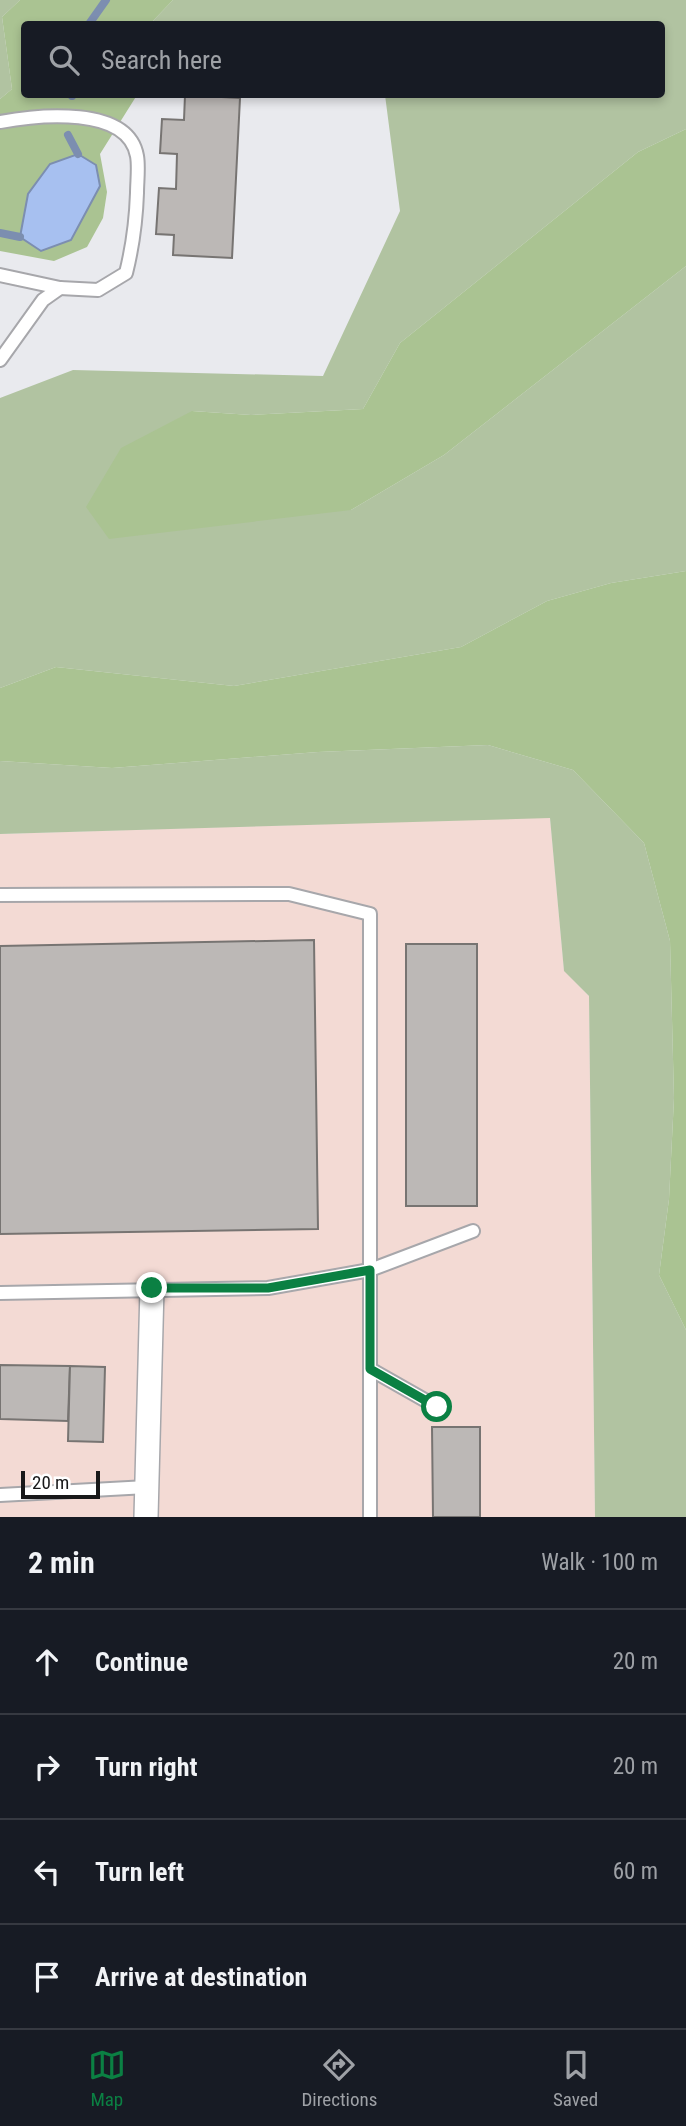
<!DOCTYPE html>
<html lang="en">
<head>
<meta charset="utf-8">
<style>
	body { margin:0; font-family:"Roboto Condensed",sans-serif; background:#242831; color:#f1f3f6 }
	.scale { position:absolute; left:21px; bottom:18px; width:79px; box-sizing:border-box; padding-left:7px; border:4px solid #181819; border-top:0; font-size:19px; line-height:24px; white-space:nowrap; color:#181819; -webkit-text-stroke:5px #fff; paint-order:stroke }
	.stop { position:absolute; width:21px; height:21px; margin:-16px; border:5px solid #0b8043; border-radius:50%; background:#fff }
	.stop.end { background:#0b8043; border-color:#fff; box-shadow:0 2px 7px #0008 }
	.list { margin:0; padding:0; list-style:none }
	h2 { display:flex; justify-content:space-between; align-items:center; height:91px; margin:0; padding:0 28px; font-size:30px }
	h2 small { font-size:23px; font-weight:400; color:#9ea1a6 }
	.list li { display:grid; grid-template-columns:46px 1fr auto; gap:21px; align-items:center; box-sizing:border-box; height:105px; padding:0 28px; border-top:2px solid #363941 }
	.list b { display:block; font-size:26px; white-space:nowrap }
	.list em { font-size:23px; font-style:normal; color:#9ea1a6 }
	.icon { flex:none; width:38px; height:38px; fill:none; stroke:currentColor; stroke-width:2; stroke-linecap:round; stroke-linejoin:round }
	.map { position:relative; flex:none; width:686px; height:1517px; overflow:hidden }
	.search { position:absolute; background:#171b24; box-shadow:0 4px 10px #0003; left:21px; right:21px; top:21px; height:77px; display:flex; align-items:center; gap:18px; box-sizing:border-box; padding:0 24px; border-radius:7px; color:#9ea1a6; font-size:26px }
	.sheet { height:511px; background:#171b24 }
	nav { display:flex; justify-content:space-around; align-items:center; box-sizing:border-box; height:98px; border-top:2px solid #363941; background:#171b24; font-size:19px; color:#9ea1a6 }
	nav a { display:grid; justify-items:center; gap:4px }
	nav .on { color:#0b8043 }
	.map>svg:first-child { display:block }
</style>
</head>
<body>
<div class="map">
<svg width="686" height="1517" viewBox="0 0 686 1517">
	<rect width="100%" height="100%" fill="#e9eaee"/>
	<polygon fill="#f3dad4" points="550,817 564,970 589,996 595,1517 0,1517 0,834"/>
	<g fill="#b1c3a1">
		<polygon points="0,0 20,0 2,17 12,89 0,99"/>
		<polygon points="173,0 686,0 686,129 638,152 400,343 363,409 251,415 192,411 351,510 444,455 686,266 686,571 611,583 547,601 461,647 234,686 56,667 0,688 0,398 73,370 323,376 400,211 385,95 662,94 662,24 150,24"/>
		<polygon points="488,745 573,770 644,843 670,941 674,1098 669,1199 659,1275 686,1330 686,1517 595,1517 589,996 564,971 550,818 0,834 0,761 112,768 318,752"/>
	</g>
	<g fill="#aac392">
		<polygon points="20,0 173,0 150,24 24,24 24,94 137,95 100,154 107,192 103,218 87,247 54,261 0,251 0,99 12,89 2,17"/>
		<polygon points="686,129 686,266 444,455 351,510 109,539 86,507 121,448 192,411 251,415 363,409 400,343 638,152"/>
		<polygon points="686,571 686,1330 659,1275 669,1199 674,1098 670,941 644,843 573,770 488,745 318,752 112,768 0,761 0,688 56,667 234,686 461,647 547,601 611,583"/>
	</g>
	<polygon fill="#a7c0f0" stroke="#7c8eb0" stroke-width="2" points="78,154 96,165 100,186 71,240 41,251 20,237 28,194 50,164"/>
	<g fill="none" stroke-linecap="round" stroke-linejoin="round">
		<g stroke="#7c8eb0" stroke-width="8">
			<polyline points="89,24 106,0"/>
			<polyline points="72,96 72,94"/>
			<polyline points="68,135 78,154"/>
			<polyline points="0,233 20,237"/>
		</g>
	</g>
	<g fill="#bcb8b6" stroke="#777472" stroke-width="2">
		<polygon points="185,95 240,98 232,258 173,255 174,235 156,234 159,188 176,189 177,154 160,153 162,119 184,120"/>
		<polygon points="314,940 318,1229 0,1234 0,946"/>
		<rect x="406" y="944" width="71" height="262"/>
		<polygon points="0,1365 70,1366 68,1421 0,1419"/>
		<polygon points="70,1366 105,1367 103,1442 68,1441"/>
		<polygon points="432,1427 480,1427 480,1517 433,1517"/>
	</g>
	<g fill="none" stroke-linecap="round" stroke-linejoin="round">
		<g stroke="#a7a7ab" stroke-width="16">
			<g id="lane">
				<path d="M0 122C37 115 128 105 137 156 139 167 137 182 137 193 136 222 133 245 126 273L98 290 60 288 0 275"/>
				<polyline points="0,360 43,300 60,288"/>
				<polyline points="0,895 289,894 370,914 370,1517"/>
				<polyline points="0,1293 268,1288 370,1270 473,1231"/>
				<polyline points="370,1369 437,1407"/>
				<polyline points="0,1495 147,1487"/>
			</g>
		</g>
		<g stroke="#a7a7ab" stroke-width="26">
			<polyline id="street" points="146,1517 152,1288"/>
		</g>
		<use href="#lane" stroke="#fff" stroke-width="12"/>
		<use href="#street" stroke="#fff" stroke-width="23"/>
	</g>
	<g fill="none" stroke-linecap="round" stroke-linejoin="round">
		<polyline stroke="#0b8043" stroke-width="9" points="152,1288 268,1288 370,1270 370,1369 437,1407"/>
	</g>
</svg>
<div class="scale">20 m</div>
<div class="stop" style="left:437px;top:1407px"></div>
<div class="stop end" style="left:152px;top:1288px"></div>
<div class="search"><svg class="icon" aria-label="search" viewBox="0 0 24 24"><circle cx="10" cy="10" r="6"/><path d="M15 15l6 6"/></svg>Search here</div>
</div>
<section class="sheet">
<h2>2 min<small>Walk · 100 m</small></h2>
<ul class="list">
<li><svg class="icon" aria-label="ahead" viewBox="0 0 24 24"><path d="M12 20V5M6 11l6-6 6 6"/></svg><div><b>Continue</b></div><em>20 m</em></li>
<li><svg class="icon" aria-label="right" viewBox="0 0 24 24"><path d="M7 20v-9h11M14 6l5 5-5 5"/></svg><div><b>Turn right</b></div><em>20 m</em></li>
<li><svg class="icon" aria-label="left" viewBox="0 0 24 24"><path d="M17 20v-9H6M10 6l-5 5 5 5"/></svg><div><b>Turn left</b></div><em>60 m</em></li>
<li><svg class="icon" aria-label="arrive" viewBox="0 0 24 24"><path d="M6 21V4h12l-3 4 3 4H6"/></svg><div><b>Arrive at destination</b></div></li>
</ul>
</section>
<nav>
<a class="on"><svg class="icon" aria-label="map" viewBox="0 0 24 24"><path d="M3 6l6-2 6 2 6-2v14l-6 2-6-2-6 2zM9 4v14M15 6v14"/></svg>Map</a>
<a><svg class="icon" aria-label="directions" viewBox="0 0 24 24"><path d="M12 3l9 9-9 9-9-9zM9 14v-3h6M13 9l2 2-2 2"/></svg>Directions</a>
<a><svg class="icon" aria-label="saved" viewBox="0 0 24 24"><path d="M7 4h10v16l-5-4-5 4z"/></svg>Saved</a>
</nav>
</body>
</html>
